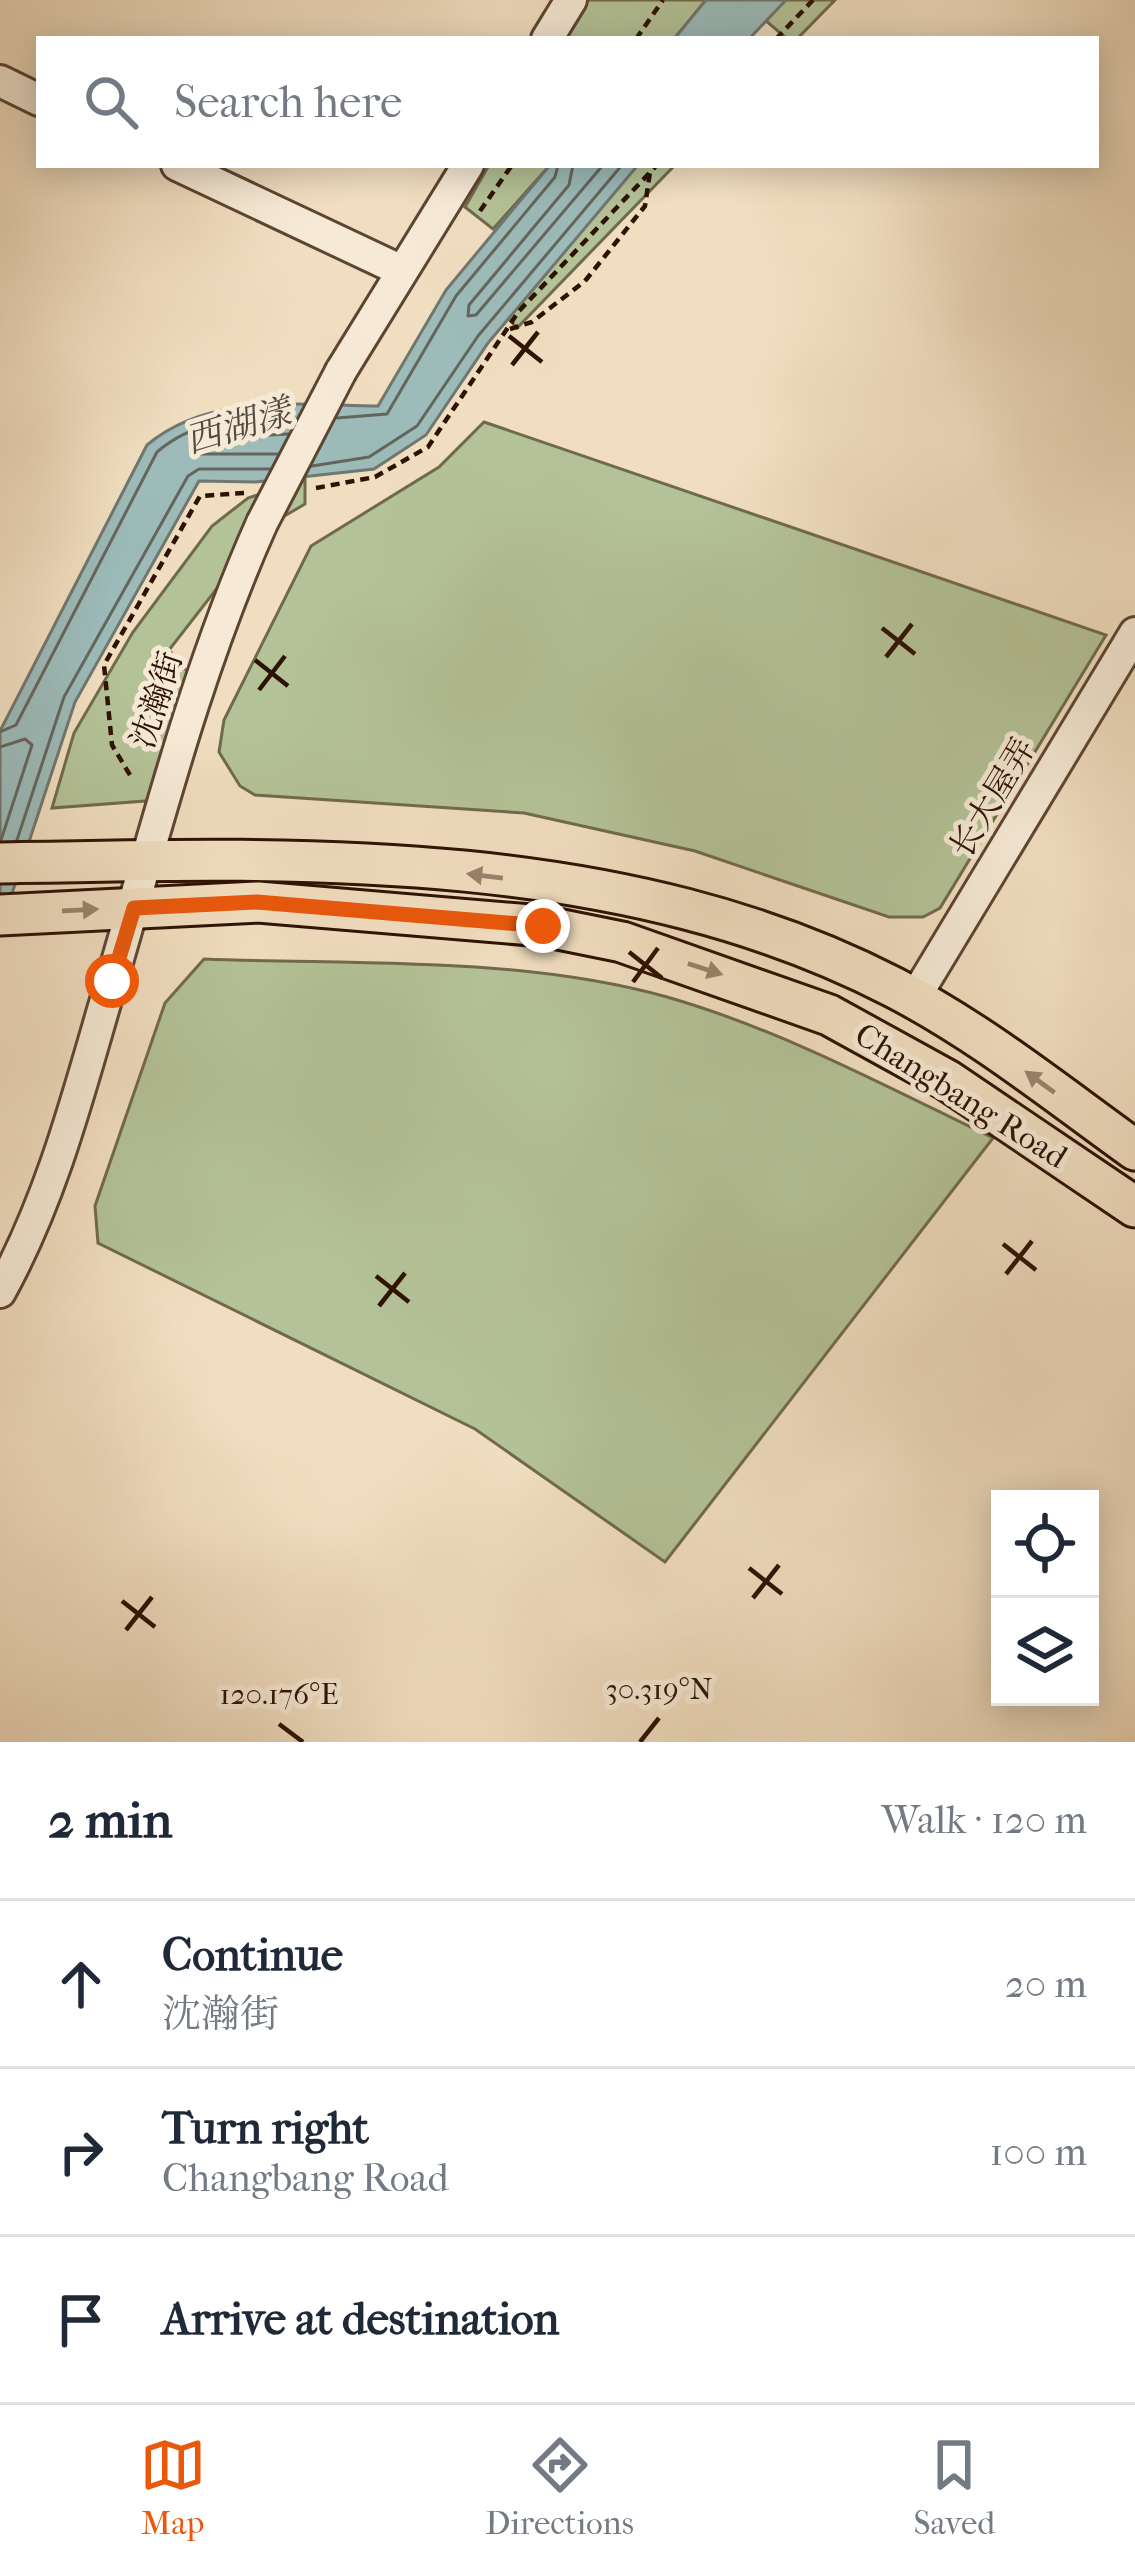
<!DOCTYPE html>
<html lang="en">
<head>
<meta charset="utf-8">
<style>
	body { margin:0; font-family:"IM FELL French Canon","Noto Serif SC",serif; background:#f2f2f3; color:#1f2937 }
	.controls { position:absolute; right:36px; bottom:36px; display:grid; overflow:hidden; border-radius:0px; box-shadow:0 6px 30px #0003 }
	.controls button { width:108px; height:108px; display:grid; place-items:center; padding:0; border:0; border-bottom:3px solid #e0e1e3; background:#fff; color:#1f2937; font:60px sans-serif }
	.stop { position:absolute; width:36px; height:36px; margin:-27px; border:9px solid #ea580c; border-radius:50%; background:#fff }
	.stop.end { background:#ea580c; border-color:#fff; box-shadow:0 3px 12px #0008 }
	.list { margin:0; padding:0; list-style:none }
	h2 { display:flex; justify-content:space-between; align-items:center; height:156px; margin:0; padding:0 48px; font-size:51px }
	h2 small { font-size:39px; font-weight:400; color:#747a83 }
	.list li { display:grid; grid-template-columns:78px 1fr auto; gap:36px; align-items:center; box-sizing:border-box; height:168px; padding:0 48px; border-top:3px solid #e0e1e3 }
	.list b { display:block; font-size:45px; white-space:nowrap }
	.list p { margin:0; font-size:39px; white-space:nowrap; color:#747a83 }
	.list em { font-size:39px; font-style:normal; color:#747a83 }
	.icon { flex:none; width:66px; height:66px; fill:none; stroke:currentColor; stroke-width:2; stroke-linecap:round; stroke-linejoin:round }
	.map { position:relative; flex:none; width:1135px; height:1742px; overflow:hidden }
	.search { position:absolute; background:#fff; box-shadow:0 6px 30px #0003; left:36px; right:36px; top:36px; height:132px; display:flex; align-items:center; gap:30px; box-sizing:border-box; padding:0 42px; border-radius:0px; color:#747a83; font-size:45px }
	.sheet { height:660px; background:#fff }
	nav { display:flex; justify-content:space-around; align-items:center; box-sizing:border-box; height:168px; border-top:3px solid #e0e1e3; background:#fff; font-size:33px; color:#747a83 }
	nav a { display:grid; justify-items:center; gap:6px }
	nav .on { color:#ea580c }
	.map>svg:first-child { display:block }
</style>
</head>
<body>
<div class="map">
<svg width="1135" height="1742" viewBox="0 0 1135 1742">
	<rect width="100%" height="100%" fill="#f1dec0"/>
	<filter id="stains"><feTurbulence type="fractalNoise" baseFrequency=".00167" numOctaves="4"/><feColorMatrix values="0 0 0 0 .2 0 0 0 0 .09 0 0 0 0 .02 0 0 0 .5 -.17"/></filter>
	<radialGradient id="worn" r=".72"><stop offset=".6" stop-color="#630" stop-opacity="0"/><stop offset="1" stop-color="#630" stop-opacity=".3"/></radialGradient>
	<g fill="#b4c297" stroke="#706a4d" stroke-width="3">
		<polygon points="585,0 706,0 674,39 563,39"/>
		<polygon points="780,0 835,0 797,39 787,39 764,19"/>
		<polygon points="489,165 550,165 493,229 465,207"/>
		<polygon points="634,165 675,165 517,328 503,312"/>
		<polygon points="484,422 1106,635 940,908 923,917 889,917 695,851 524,813 255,795 240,786 219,752 224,720 311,546 439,467"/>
		<polygon points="305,479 305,504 264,528 169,650 193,678 158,800 52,808 74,733 133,632 212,526 248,498"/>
		<path d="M204 959C356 965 519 956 667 997 779 1029 888 1087 993 1138L665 1562 475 1429 98 1243 95 1206 165 1003Z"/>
	</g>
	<g fill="#9cbbb9" stroke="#707770" stroke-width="3">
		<polygon points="706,0 786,0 749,39 674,39"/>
		<path d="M550 165H638L488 343 426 435 374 469 256 482 199 481 75 702 0 930V731L147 445C210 392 300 405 378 406L446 290Z"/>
	</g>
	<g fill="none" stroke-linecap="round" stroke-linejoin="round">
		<g stroke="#64665e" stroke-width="3">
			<polyline points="573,165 569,185 469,305 468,316 476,315 603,165"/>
			<polyline points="337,418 387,414 456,296 555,177 558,165"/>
			<polyline points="278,454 199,454 194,447 210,438 288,434"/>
			<polyline points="312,466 369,457 417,426 478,336 622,165"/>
			<path d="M0 732 16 725 157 452C199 416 243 420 296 419"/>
			<polyline points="0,747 25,739 32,745 1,840"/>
			<polyline points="17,840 64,697 188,476 199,469 270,469"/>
		</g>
		<g stroke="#5e4432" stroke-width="36">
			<g id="minor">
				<polyline points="547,39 571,0"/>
				<polyline points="0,81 39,100"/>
				<polyline points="177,165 402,271"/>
				<polyline points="341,371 468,165"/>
				<polyline points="914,999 1135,633"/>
				<path d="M0 1292C49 1203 75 1107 103 1010 152 846 192 679 262 523"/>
			</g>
		</g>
		<g stroke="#2d1103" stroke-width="45">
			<g id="major">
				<path d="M0 863C296 857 622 847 893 987 979 1031 1057 1094 1135 1150"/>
				<polyline points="0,915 258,902 543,926 622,942 829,1015 947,1080 1135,1207"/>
			</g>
		</g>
		<g stroke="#2d1103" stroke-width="4.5" stroke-dasharray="9 6" stroke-linecap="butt">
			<polyline points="636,39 663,0"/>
			<polyline points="776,39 813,0"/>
			<polyline points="480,211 512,165"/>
			<polyline points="510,329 532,322 585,281"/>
			<polyline points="316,488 375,477 428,447 519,311 657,165"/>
			<polyline points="130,775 112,745 104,665 200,496 244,493"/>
		</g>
		<use href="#minor" stroke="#f6ead6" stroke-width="30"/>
		<use href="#major" stroke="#f1dec0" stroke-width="39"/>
		<g stroke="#5e4432" stroke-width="36" stroke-linecap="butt">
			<polyline id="minor-bridge" points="262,523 341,371"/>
		</g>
		<polyline stroke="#2d1103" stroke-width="4.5" stroke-dasharray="9 6" stroke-linecap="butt" points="585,281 645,206 651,165"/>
		<use href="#minor-bridge" stroke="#f6ead6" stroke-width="30"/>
	</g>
	<defs><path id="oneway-solid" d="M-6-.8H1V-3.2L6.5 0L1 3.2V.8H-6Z" transform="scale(3)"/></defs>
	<g fill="#99826b">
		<use href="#oneway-solid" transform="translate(485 876) rotate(-173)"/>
		<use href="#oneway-solid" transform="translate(80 910) rotate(-3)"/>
		<use href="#oneway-solid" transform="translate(705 969) rotate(18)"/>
		<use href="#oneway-solid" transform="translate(1040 1082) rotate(-144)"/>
	</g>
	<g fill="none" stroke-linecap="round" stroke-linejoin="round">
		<polyline stroke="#ea580c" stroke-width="15" points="112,981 134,908 257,902 543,926"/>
	</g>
	<path fill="none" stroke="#2d1103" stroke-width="4.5" d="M509 336 542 362M512 365 538 332M882 628 915 654M886 657 912 624M255 660 288 686M259 690 285 656M629 952 662 978M633 982 658 948M1003 1244 1036 1270M1006 1274 1032 1241M376 1276 409 1302M379 1306 405 1273M749 1568 782 1594M753 1598 779 1565M122 1601 155 1627M126 1630 152 1597M279 1724 303 1742M640 1742 659 1718"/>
	<g text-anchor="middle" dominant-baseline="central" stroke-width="10" stroke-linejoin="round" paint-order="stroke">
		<g font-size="33" fill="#2d1103" stroke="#f6ead6">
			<text transform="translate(157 700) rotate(-72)">沈瀚街</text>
			<text transform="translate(993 798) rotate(-59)">长大屋弄</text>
			<text transform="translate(961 1096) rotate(32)">Changbang Road</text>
		</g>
		<g font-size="36" font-style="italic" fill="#544c43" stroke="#f6ead6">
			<text transform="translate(238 426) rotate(-17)">西湖漾</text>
		</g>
	</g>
	<g font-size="30" text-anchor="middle" fill="#2d1103" stroke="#f6ead6" stroke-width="10" stroke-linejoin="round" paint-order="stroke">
		<text x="659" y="1699">30.319°N</text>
		<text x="279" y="1704">120.176°E</text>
	</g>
	<rect width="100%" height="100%" filter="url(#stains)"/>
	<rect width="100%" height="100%" fill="url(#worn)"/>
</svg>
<div class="controls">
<button><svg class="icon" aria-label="locate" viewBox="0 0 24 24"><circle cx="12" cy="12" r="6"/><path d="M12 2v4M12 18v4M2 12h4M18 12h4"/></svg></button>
<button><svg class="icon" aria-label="layers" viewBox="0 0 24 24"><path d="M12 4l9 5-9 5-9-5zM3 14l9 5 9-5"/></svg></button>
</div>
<div class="stop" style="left:112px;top:981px"></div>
<div class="stop end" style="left:543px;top:926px"></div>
<div class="search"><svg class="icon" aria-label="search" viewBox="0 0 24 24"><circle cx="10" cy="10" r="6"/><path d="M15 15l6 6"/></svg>Search here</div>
</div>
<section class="sheet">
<h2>2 min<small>Walk · 120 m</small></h2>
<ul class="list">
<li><svg class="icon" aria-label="ahead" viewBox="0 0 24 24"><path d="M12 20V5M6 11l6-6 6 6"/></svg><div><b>Continue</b><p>沈瀚街</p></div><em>20 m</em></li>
<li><svg class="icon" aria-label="right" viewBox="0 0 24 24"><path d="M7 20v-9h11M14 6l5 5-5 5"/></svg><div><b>Turn right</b><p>Changbang Road</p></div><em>100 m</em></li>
<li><svg class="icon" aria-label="arrive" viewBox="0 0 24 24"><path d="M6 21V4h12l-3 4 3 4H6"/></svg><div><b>Arrive at destination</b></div></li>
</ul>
</section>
<nav>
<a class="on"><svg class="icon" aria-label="map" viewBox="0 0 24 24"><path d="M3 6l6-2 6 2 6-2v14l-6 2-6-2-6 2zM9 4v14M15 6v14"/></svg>Map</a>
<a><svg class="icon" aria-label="directions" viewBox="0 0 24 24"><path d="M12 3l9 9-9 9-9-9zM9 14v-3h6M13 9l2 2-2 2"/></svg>Directions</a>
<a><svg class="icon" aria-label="saved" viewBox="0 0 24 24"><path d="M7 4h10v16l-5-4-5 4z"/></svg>Saved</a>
</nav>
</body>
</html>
